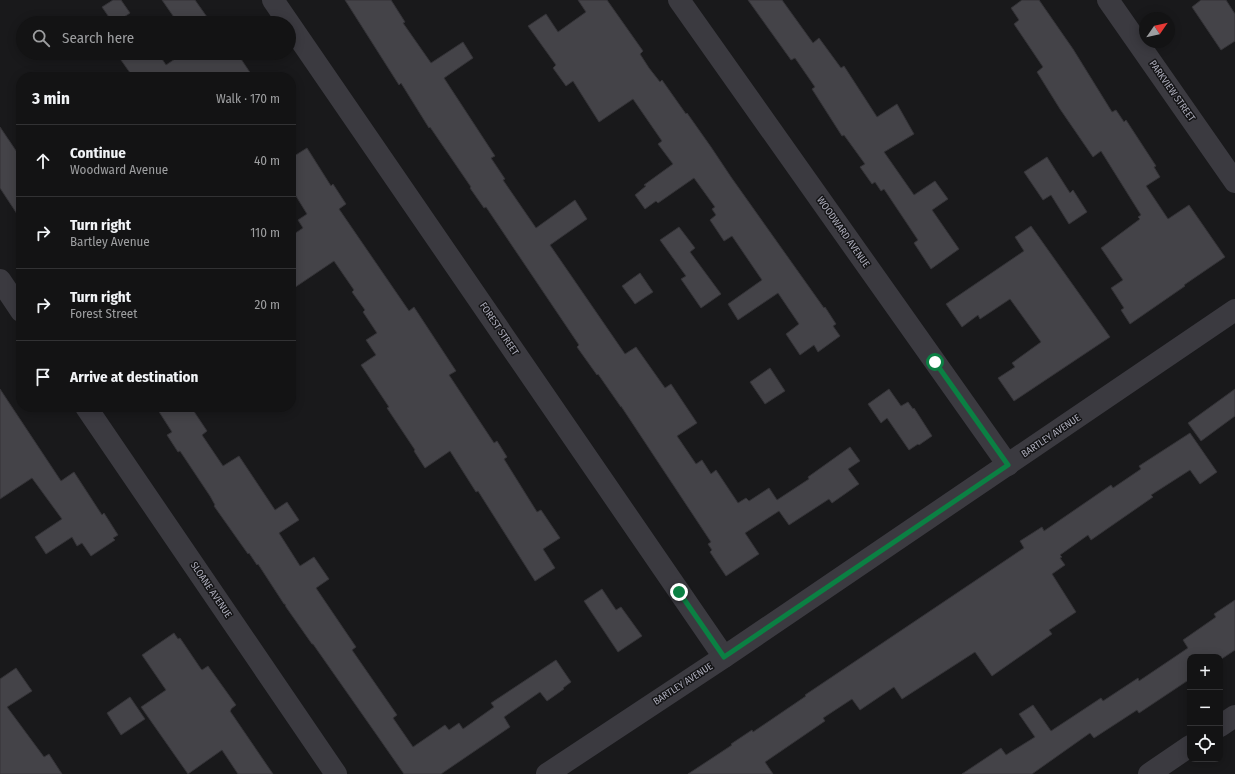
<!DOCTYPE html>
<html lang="en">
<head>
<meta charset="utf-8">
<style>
	body { margin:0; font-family:"Fira Sans Condensed",sans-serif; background:#1c1c1d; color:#f1f3f6 }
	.controls { position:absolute; right:12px; bottom:12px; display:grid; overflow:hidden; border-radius:8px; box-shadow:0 2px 10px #0003 }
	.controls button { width:36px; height:36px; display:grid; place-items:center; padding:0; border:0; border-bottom:1px solid #323234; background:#131314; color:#f1f3f6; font:20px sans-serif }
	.compass { position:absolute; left:1139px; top:12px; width:36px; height:36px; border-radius:50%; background:#131314; box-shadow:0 2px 10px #0003; rotate:56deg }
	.stop { position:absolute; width:12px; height:12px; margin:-9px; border:3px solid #0b8043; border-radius:50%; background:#fff }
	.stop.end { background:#0b8043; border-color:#fff; box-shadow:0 1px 4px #0008 }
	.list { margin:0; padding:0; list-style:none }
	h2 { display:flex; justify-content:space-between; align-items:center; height:52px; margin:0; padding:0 16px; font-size:17px }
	h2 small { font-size:13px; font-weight:400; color:#9d9ea0 }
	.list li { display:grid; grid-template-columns:26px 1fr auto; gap:12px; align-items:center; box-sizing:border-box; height:72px; padding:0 16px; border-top:1px solid #323234 }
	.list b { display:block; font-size:15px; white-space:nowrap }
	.list p { margin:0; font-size:13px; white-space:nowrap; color:#9d9ea0 }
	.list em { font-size:13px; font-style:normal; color:#9d9ea0 }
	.icon { flex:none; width:22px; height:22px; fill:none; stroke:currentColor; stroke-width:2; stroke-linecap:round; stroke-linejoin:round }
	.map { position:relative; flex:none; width:1235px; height:774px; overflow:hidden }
	.search { position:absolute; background:#131314; box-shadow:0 2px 10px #0003; left:16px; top:16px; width:280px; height:44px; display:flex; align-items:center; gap:10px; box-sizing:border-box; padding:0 14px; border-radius:22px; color:#9d9ea0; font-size:15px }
	.panel { position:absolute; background:#131314; box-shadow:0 2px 10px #0003; left:16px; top:72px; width:280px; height:340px; border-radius:16px }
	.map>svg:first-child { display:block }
</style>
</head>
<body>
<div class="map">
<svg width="1235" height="774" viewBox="0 0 1235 774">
	<rect width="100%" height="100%" fill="#19191b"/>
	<g fill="#444348" stroke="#343337">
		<polygon points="113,0 121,0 130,13 115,23 113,23 102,7"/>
		<polygon points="162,0 195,0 207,17 198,23 178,23"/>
		<polygon points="345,0 391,0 405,22 403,23 431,63 463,42 473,58 444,78 495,156 491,158 505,179 503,180 536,228 575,200 587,219 550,245 625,354 636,347 665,388 671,384 697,423 677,436 696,464 702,460 711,474 716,470 738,503 746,498 749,501 769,488 777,500 809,479 808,477 850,447 860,461 848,469 859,484 832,503 829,499 789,525 779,511 745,533 759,554 726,576 710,552 712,550 708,544 711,542 658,462 621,406 621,407 598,374 597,375 577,347 579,345 486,207 484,208 470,188 471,187 430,127 429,128 401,83 399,85"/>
		<polygon points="578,0 607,0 643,51 640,54 649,68 660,82 662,80 686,114 687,113 711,147 731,177 824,308 825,307 836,324 833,326 840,336 818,352 814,345 800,355 786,334 799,324 778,293 738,320 728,304 762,280 732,236 724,241 710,220 716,215 712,209 715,207 694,178 658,203 656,201 645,209 635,195 646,186 644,185 673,164 658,144 662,141 633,99 599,122 573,81 566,86 553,68 556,65 528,26 546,14 558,32 586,12"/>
		<polygon points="748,0 782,0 813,43 819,38 841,68 844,66 877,117 897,104 914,134 884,152 914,195 935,181 948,199 932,210 959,249 931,269 914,243 918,240 884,189 881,191 875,182 872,184 860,167 865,164 844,135 842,136 812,89 815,87 795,58 791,60"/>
		<polygon points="1022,0 1039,0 1073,49 1112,112 1116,110 1124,122 1126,120 1156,166 1154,167 1160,177 1146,186 1168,219 1189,205 1225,257 1184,285 1185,286 1130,324 1121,310 1124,308 1111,288 1123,280 1101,248 1140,219 1138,217 1141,215 1101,151 1093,157 1060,109 1037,72 1043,67 1014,24 1019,20 1011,8"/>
		<polygon points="1201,0 1226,0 1235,14 1235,41 1221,50 1192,7"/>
		<polygon points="131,53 158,53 166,65 184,53 237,53 253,77 133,77 121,60"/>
		<polygon points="0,127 21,158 21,220 0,188"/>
		<polygon points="307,148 331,186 333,184 346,204 339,209 409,311 414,307 456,371 449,375 494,443 497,441 507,457 504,459 537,512 541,510 560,538 543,549 555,568 535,581 478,491 476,492 450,451 425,468 414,451 415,450 387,408 389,407 361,365 376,355 366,340 377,333 363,312 365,310 352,292 354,290 334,261 291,290 291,236 303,228 298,220 307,214 291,188 291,158"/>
		<polygon points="1047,157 1070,193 1073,190 1087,212 1069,224 1051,195 1043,200 1024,172"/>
		<polygon points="1031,226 1110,337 1014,401 998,378 1015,367 1012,363 1041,342 1010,299 980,319 978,315 962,327 946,304 1024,251 1015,237"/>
		<polygon points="679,227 695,248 690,252 721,294 701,308 681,279 686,276 660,240"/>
		<polygon points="640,273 653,292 635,304 622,286"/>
		<polygon points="770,368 785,391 765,404 750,382"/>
		<polygon points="0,389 61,481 74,472 102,515 104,513 118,535 113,538 115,540 91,556 82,543 77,546 72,537 46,554 35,537 62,519 32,478 0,499"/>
		<polygon points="889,389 901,406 908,402 913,409 914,408 932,436 919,445 918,444 909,450 887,418 881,423 868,404"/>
		<polygon points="1235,389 1235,416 1201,441 1188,423"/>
		<polygon points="156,407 191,407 207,431 202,435 223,466 239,456 275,510 287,502 299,520 279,533 300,566 314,557 329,579 316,588 356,647 352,650 397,715 393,718 413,747 445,725 449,730 459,723 463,729 494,707 491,703 556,660 571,682 563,688 564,689 547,701 540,692 504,717 510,727 441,774 404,774 374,731 313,644 312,644 286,607 285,604 284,604 258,564 257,565 249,553 248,554 214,506 215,505 210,496 180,451 178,452 167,435 172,432"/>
		<polygon points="1190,433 1217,472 1200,484 1190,470 1151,495 1153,497 1091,540 1088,535 1060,555 1062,557 1060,558 1065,565 1052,574 1076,612 1049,630 1052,634 992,676 975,652 902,699 894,687 860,710 852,699 823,718 825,721 765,762 773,774 688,774 732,745 731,744 752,730 753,732 806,696 805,695 811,691 1024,548 1020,541 1042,527 1044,531 1111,485 1113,488 1141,469 1139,466"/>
		<polygon points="602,589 616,610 621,607 642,636 618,652 584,601"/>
		<polygon points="1235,600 1235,650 1220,660 1220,657 1190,657 1190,679 1139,713 1137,710 1094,738 1090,733 1032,774 962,774 1001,748 1006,755 1035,737 1019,714 1033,705 1051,731 1101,698 1103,701 1138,678 1139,681 1188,648 1183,640 1216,617 1214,614"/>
		<polygon points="174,633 178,639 180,638 201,669 202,670 208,666 236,705 231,709 231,710 230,711 273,774 238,774 222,750 188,774 141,707 166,690 142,655"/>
		<polygon points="16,668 32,691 7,707 44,757 49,754 62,774 0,774 0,679"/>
		<polygon points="130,697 145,719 121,735 107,713"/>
	</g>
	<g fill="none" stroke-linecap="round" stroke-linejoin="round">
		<g stroke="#3b3a40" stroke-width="22">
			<polyline points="273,0 724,657"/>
			<polyline points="679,0 1008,465"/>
			<polyline points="1108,0 1235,182"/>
			<polyline points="0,280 21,311"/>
			<polyline points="86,407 336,774"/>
			<polyline points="1220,726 1235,716"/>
			<polyline points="547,774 724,657 1235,310"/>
			<polyline points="1149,774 1190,746"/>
		</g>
	</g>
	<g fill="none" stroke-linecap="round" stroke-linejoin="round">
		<polyline stroke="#0b8043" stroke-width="5" points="679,592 724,657 1008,465 935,362"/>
	</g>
	<g text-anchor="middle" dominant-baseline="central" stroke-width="3" stroke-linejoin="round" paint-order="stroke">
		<g font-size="10" fill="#acacba" stroke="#141416">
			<text transform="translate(1172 91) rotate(55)">PARKVIEW STREET</text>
			<text transform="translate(843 232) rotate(55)">WOODWARD AVENUE</text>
			<text transform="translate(499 329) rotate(56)">FOREST STREET</text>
			<text transform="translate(1051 436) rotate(-34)">BARTLEY AVENUE</text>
			<text transform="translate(211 590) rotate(56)">SLOANE AVENUE</text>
			<text transform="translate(683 684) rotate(-33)">BARTLEY AVENUE</text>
		</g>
	</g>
</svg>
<div class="controls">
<button>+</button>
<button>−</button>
<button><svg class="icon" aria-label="locate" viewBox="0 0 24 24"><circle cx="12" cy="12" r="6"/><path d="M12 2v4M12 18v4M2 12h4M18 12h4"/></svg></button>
</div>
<svg class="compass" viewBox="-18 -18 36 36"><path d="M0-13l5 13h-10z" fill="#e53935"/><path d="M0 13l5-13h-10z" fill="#9d9ea0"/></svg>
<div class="stop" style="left:935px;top:362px"></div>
<div class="stop end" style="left:679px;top:592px"></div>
<div class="search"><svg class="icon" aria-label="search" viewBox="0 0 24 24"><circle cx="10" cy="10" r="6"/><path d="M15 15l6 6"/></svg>Search here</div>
<section class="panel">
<h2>3 min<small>Walk · 170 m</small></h2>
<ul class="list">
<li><svg class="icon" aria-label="ahead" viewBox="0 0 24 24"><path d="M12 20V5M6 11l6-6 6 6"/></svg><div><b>Continue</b><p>Woodward Avenue</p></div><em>40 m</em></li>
<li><svg class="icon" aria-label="right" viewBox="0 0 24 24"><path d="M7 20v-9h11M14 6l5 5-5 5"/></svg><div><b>Turn right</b><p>Bartley Avenue</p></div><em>110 m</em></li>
<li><svg class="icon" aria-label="right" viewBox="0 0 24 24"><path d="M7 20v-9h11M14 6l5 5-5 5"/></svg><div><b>Turn right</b><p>Forest Street</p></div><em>20 m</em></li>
<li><svg class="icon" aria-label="arrive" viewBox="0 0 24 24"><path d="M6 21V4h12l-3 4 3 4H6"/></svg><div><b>Arrive at destination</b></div></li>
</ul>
</section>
</div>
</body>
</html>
